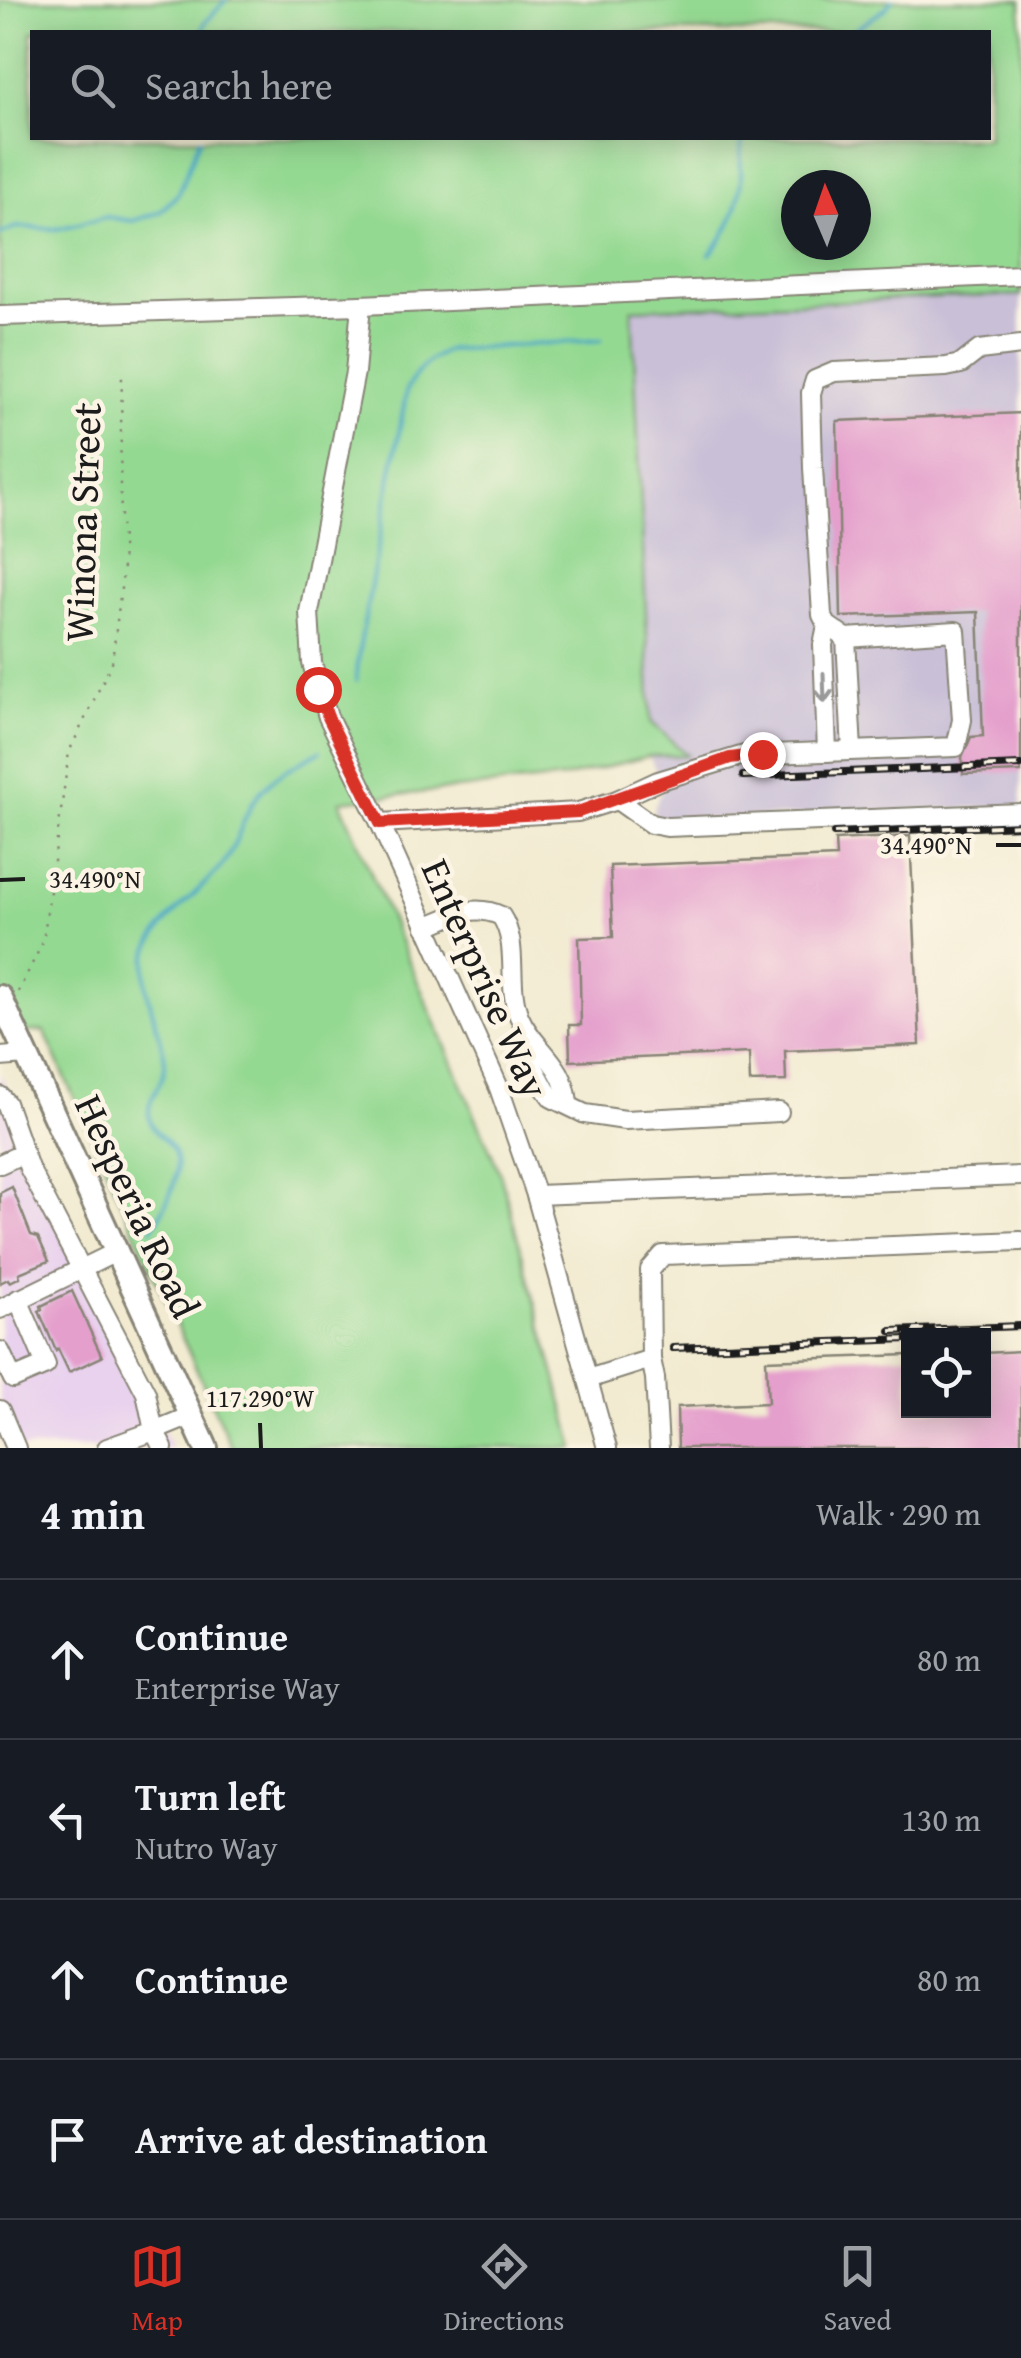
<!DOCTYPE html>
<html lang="en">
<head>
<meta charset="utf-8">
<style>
	body { margin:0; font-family:"Gentium Book Plus",serif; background:#20242c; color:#f1f3f6 }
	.controls { position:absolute; right:30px; bottom:30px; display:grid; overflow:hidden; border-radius:0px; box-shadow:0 5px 25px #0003 }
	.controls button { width:90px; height:90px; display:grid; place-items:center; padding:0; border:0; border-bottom:2px solid #363941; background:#171b24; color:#f1f3f6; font:50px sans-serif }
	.compass { position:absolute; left:781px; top:170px; width:90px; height:90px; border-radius:50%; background:#171b24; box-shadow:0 5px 25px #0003; rotate:358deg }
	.stop { position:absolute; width:30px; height:30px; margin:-22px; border:8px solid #d93025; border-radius:50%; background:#fff }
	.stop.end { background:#d93025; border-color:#fff; box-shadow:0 2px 10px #0008 }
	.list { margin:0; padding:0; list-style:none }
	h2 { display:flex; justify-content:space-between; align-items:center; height:130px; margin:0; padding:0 40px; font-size:42px }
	h2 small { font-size:32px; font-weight:400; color:#9ea1a6 }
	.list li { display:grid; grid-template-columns:65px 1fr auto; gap:30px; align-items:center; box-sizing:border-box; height:160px; padding:0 40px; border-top:2px solid #363941 }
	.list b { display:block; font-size:38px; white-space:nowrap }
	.list p { margin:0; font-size:32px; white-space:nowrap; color:#9ea1a6 }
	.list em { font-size:32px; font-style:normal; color:#9ea1a6 }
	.icon { flex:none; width:55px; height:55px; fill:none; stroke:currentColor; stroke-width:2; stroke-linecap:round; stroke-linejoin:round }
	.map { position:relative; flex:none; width:1021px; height:1448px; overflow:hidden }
	.search { position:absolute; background:#171b24; box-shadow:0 5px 25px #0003; left:30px; right:30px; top:30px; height:110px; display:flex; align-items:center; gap:25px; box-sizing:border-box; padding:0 35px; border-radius:0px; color:#9ea1a6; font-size:38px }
	.sheet { height:770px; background:#171b24 }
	nav { display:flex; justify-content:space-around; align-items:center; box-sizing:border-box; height:140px; border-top:2px solid #363941; background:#171b24; font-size:28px; color:#9ea1a6 }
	nav a { display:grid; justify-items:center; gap:5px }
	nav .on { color:#d93025 }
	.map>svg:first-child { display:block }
</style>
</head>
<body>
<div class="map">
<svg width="1021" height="1448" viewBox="0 0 1021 1448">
	<rect width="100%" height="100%" fill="#fcf5e5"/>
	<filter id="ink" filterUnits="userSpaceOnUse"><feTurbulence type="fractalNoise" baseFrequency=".01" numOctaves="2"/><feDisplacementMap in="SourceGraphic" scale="20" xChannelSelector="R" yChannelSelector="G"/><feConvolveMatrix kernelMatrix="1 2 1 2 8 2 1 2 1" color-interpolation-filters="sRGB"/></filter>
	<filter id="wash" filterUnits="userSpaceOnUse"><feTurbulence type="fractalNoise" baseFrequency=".0048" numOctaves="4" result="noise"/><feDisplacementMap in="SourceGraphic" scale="40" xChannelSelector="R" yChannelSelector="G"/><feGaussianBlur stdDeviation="2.25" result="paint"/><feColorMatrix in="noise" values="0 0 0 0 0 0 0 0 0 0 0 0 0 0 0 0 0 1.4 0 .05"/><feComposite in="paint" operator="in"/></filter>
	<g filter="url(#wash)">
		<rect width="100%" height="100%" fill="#f2ebd1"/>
		<polygon fill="#e9d2ee" points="0,1073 35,1148 38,1168 172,1448 6,1448 0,1434"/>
		<polygon fill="#c9bfd7" points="1021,291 1021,806 666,821 652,814 663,786 649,756 685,755 651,722 632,308"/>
		<path fill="#94d992" stroke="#587a57" stroke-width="2.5" fill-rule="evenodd" d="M0 0H1021V295L632 309 651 722 687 755 649 756 564 778 340 801 500 1173 575 1448H232L44 1031 0 1033ZM32 32H988V138H32ZM796 185H856V245H796Z"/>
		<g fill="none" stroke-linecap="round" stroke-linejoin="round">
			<g stroke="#45a6c5" stroke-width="4">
				<polyline points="202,32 205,23 226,0"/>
				<polyline points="852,32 885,9 892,0"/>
				<polyline points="0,234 16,227 57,229 106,217 133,221 160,212 179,193 200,138"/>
				<path d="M710 254C729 233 739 208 741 179 741 164 739 152 743 138"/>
				<path d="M356 681 360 645 407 389C417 370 428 359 448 350L602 340"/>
				<path d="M152 1229C164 1210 185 1172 173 1150 166 1138 153 1134 150 1120 144 1097 166 1084 165 1063 162 1026 136 987 149 950 162 915 202 892 224 863 238 844 241 820 254 801 269 776 296 765 320 751"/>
			</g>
		</g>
		<g id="blocks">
			<g fill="#e49fcc">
				<polygon points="1021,413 1021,772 963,774 962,758 971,737 983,736 978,612 841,617 837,421"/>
				<polygon points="910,836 920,1045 785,1051 786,1081 750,1082 749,1053 570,1061 569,1025 581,1025 579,938 613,937 610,866 836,857 835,840"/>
				<polygon points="12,1187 31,1235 38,1237 49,1261 19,1273 20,1277 10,1282 8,1279 0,1283 0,1193"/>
				<polygon points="72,1291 102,1357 69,1372 58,1349 56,1351 39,1311 42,1309 41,1306"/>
				<polygon points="1021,1351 1021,1448 678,1448 677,1407 768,1403 766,1360 908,1355 908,1410 984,1410 984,1353"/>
			</g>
		</g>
	</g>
	<g filter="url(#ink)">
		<use href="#blocks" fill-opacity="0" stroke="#878476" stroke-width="2.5"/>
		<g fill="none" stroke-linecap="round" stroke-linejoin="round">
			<g stroke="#878476" stroke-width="22">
				<g id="minor">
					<polyline points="361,305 355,372 309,612 312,663 328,717 380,823 499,1088 536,1195 607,1448"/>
					<polyline points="0,316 361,305 1021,275"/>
					<polyline points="846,638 827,625 822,615 813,468 811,393 815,380 834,372 946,367 961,364 979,350 1021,345"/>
					<polyline points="827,752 823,645 827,625"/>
					<polyline points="617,800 651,824 667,827 1021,813"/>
					<polyline points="380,823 578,812 617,800 658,781 744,755 956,747 962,720 956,631 846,638 852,751"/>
					<path d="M426 927C452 916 473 903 501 916 520 945 506 983 519 1016 533 1050 565 1061 568 1104"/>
					<polyline points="528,1033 531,1062 546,1090 552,1098 585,1114 625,1120 779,1112"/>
					<polyline points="0,1057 27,1055"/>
					<polyline points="0,1096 6,1103 29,1168 146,1393 154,1431 107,1448"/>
					<polyline points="0,1164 24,1153"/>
					<polyline points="536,1195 1021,1176"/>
					<polyline points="0,1309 118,1251"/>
					<polyline points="0,1351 13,1379 46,1365 18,1299"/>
					<polyline points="651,1359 650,1270 663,1255 1021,1241"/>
					<polyline points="588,1379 651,1359 655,1378 659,1448"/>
					<polyline points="0,1410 16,1448"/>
					<polyline points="163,1448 154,1431 193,1415"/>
				</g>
			</g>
			<g stroke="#878476" stroke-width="28">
				<polyline id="major" points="0,997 206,1448"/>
			</g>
			<polyline stroke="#878476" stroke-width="2.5" stroke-dasharray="2.5 8" stroke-linecap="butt" points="18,992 43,942 69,752 112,662 123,572 120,485 122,374"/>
			<use href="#minor" stroke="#fff" stroke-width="18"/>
			<use href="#major" stroke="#fff" stroke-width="22"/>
			<g stroke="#1c1c1c" stroke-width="8">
				<g id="rail">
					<polyline points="743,776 1021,765"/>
					<polyline points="834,833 1021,825"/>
					<polyline points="891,1331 1021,1326"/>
					<polyline points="673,1348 908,1339"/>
				</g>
			</g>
			<use href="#rail" stroke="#fcf5e5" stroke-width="4" stroke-dasharray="11" stroke-linecap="butt"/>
		</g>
		<defs><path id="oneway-shaft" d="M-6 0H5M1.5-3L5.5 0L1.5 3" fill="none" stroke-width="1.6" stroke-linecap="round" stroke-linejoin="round" transform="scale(2.5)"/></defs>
		<use stroke="#999" href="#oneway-shaft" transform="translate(824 688) rotate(88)"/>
	</g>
	<g fill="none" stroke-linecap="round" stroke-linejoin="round" filter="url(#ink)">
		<polyline stroke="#d93025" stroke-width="12" points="318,689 328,717 380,823 578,812 730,758 762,754"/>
	</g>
	<path fill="none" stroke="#1c1c1c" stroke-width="4" d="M996 845H1021M0 880 25 879M260 1423 261 1448"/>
	<g text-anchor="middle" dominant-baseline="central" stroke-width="9" stroke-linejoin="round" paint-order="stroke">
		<g font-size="40" fill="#1c1c1c" stroke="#fcf5e5">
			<text transform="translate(82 522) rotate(-88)">Winona Street</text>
			<text transform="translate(486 978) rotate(66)">Enterprise Way</text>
			<text transform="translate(138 1206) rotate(65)">Hesperia Road</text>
		</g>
	</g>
	<g font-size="25" text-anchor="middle" fill="#1c1c1c" stroke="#fcf5e5" stroke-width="9" stroke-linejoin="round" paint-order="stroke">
		<text x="926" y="854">34.490°N</text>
		<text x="95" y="888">34.490°N</text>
		<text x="260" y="1407">117.290°W</text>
	</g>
</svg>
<div class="controls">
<button><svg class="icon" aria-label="locate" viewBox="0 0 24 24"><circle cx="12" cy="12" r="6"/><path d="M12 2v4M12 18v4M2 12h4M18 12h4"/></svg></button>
</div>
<svg class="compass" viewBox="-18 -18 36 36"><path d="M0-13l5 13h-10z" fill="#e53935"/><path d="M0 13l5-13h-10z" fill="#9ea1a6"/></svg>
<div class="stop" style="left:318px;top:689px"></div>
<div class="stop end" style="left:762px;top:754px"></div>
<div class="search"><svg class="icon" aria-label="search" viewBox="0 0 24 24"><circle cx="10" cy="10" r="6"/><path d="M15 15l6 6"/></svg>Search here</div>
</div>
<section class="sheet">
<h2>4 min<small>Walk · 290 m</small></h2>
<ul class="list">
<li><svg class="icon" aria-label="ahead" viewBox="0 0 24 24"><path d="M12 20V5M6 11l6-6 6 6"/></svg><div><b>Continue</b><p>Enterprise Way</p></div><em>80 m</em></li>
<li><svg class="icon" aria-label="left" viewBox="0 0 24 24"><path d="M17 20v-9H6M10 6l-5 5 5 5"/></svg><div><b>Turn left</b><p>Nutro Way</p></div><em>130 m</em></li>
<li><svg class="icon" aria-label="ahead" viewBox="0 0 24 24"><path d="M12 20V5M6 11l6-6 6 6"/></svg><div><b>Continue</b></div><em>80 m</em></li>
<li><svg class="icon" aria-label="arrive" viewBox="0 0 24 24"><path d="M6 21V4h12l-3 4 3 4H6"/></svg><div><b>Arrive at destination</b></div></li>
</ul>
</section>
<nav>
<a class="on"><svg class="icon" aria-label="map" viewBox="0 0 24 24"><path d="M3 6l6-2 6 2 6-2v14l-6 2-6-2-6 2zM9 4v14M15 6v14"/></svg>Map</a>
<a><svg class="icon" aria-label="directions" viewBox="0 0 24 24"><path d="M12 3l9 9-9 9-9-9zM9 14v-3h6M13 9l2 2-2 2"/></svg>Directions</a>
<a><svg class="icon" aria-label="saved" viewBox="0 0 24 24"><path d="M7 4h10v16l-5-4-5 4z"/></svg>Saved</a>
</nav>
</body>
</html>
